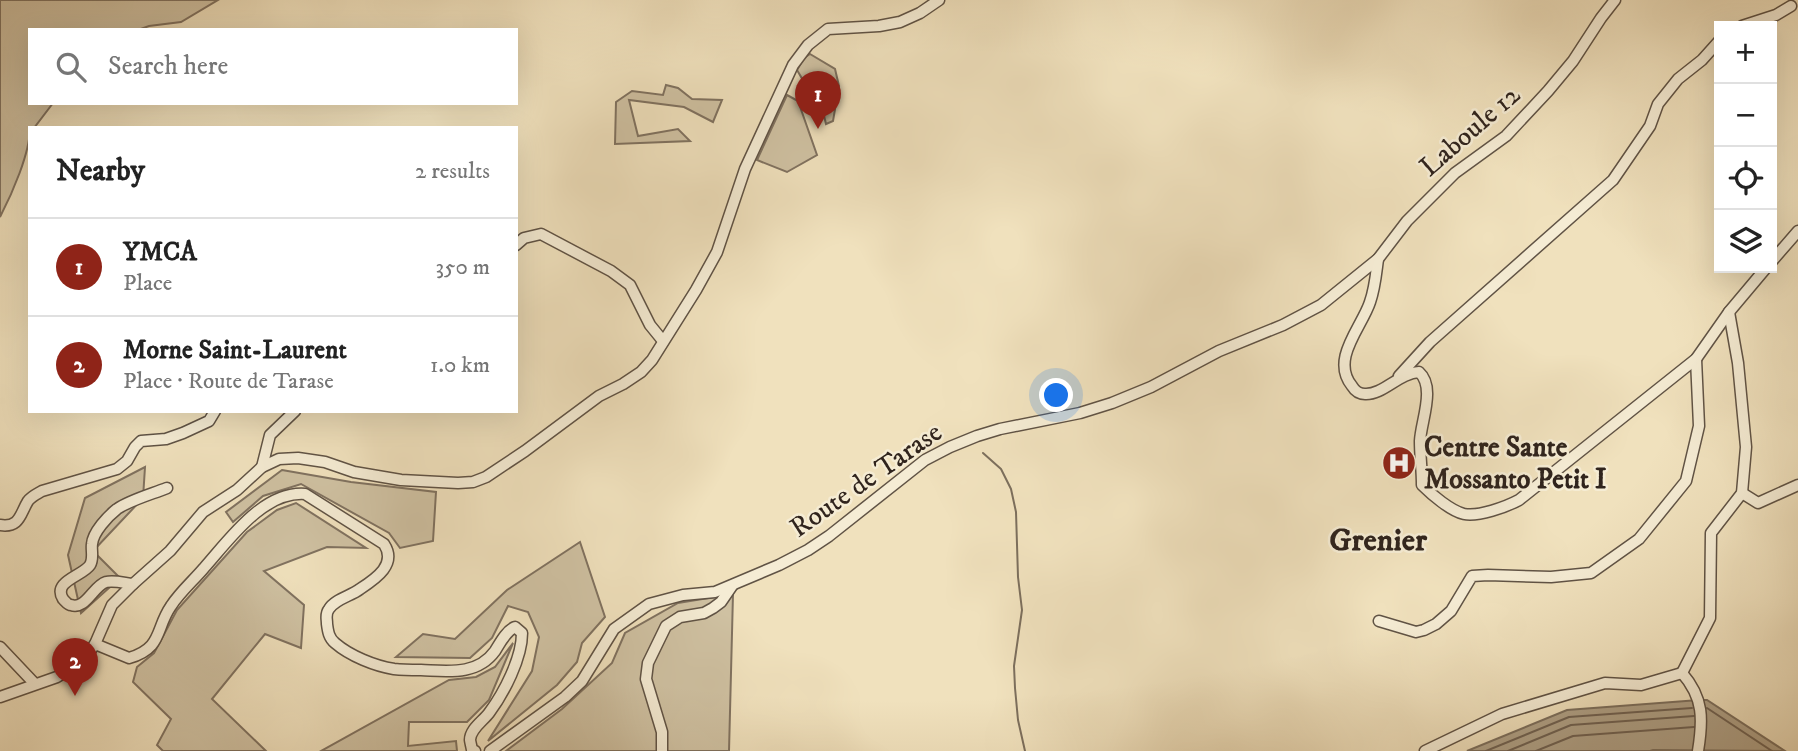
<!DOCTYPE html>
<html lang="en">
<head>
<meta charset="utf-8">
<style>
	body { margin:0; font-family:"IM FELL DW Pica",serif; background:#f6f6f6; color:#222 }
	.controls { position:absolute; right:21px; top:21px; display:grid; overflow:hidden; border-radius:0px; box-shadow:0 7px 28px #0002 }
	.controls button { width:63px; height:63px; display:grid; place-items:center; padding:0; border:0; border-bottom:2px solid #e0e0e0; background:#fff; color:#222; font:35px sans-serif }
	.you { position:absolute; left:1057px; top:396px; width:24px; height:24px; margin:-18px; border:5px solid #fff; border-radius:50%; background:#1a73e8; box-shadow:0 0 0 10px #1a73e833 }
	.badge { display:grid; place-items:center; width:46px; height:46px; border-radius:50%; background:#8f2418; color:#fff; font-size:23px; font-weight:700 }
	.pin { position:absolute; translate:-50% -58px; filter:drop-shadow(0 2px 4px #0008) }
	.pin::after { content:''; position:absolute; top:37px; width:24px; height:21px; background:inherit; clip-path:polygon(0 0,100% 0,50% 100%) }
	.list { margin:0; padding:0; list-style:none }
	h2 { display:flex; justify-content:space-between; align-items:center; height:91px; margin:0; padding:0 28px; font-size:30px }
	h2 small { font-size:23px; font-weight:400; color:#767676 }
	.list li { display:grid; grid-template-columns:46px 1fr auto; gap:21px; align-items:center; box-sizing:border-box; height:98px; padding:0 28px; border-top:2px solid #e0e0e0 }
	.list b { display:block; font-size:26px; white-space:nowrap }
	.list p { margin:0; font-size:23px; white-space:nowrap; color:#767676 }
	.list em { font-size:23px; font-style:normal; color:#767676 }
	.icon { flex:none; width:38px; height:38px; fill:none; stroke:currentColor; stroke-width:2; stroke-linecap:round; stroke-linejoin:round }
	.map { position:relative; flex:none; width:1798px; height:751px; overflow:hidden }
	.search { position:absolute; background:#fff; box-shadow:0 7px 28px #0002; left:28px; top:28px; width:490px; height:77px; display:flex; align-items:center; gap:18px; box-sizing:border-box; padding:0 24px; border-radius:0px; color:#767676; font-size:26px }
	.panel { position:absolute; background:#fff; box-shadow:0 7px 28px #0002; left:28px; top:126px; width:490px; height:287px; border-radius:0px }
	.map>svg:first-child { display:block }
</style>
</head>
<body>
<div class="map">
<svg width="1798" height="751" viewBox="0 0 1798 751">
	<rect width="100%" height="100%" fill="#f0e1bd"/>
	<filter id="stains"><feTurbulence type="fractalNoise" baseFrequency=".00286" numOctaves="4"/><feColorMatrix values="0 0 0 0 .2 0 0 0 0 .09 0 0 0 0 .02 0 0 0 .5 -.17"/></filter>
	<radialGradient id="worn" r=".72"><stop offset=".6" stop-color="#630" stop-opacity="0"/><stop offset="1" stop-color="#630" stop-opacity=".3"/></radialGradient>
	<g fill="#cfc1a2" stroke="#807260" stroke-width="2">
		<path d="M0 0H218L181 22 149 26 138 30H30V103H53L34 128H30C30 153 12 194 0 217Z"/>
		<polygon points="810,54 835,69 839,86 833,121 826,124 819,95 808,97 804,82 797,70 804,58"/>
		<polygon points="666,85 678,88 692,99 722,100 713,122 684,107 629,100 638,136 678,129 690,141 615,144 616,102 632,91 663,95"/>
		<polygon points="787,95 798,101 817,155 787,172 757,160"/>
		<polygon points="145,467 143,498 93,551 120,578 81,613 68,555 85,498"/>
		<polygon points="282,470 351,482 436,492 433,541 400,548 389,533 301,484 263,496 233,522 226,512"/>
		<polygon points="296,503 366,548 327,547 264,571 304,605 301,648 265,634 212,699 266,751 163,751 157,745 171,719 133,682 137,667 154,653 177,610 247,532 277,510"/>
		<polygon points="580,542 605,617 582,643 577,662 557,685 488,741 532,671 539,637 528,612 508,606 492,638 470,658 396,657 423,634 455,639 507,590"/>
		<polygon points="733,594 729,751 506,751 562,709 612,663 625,633 678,603"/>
		<polygon points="513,643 489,700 467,722 409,722 408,746 456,741 457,751 321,751 449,680 476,677 495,667"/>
	</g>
	<polygon fill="#afa187" stroke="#7c6f5d" stroke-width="2" points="1699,700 1707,700 1785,751 1653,750 1650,751 1467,751 1567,710"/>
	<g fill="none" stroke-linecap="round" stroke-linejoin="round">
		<g stroke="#706252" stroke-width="2">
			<polyline points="1707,708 1772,751"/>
			<polyline points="1486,751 1569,717 1692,708"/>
			<polyline points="1508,751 1571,725 1694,716"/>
			<polyline points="1536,751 1573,736 1694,727"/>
		</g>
		<polyline stroke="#7c6f5d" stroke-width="2" points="983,453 1001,469 1011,489 1016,512 1018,577 1022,610 1014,666 1015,688 1018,720 1025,751"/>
		<g stroke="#605345" stroke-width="13">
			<g id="minor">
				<polyline points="1742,26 1776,15 1791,6"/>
				<polyline points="516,245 524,238 541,234 611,271 630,285 650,325 663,341"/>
				<path d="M1378 259C1376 274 1375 288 1370 302 1362 327 1330 359 1352 386 1355 391 1360 394 1365 394 1383 395 1399 373 1419 372 1436 387 1421 421 1420 441 1420 456 1422 470 1422 485 1432 495 1451 511 1464 514 1478 517 1506 507 1519 500L1696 359 1729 312 1766 268"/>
				<polyline points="1772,261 1798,231"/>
				<polyline points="1399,376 1430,342 1613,180 1650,126 1658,104 1678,79 1702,60 1719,41"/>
				<polyline points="262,467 270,435 295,411"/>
				<polyline points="1742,493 1758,503 1798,485"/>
				<path d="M0 525C20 528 20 514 28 501 32 496 37 494 42 491L117 469 127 461 135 447 141 441 166 439 183 433 209 421 215 411"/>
				<path d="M133 584C124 583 114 580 106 582 93 586 86 610 71 605 68 605 65 601 63 599 52 581 83 576 90 565 94 559 91 550 92 544 93 532 108 516 117 509 130 500 152 494 167 488"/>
				<polyline points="1379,621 1416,632 1424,630 1436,624 1451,611 1472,576 1488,575 1551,577 1591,573 1639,539 1686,481 1699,426 1696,359"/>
				<path d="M95 644 129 658C163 648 155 629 171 606 180 592 193 581 204 568 229 540 263 491 305 494L384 544C397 564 377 578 360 589 351 596 335 599 329 609 325 614 327 618 327 624 328 632 329 638 335 643 350 656 375 666 394 669 403 670 412 670 421 670 447 671 477 676 495 651 500 643 506 631 515 627L522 633C522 658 504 693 489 713 483 721 470 729 470 740 470 741 472 749 472 750L475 751"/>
				<polyline points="0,647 35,684"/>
				<polyline points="0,697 57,677 83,661 95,644 112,605 133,584 170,551 203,512 237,490 262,467 279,459 298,458 325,462 354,472 401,480 458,483 473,482 486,477 525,451 599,396 623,384 641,372 652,360 696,290 717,252 745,169 793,65 808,45 828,29 879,26 900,22 920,13 939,0"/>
				<polyline points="490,751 565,697 582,681 614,629 649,604 683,595 715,592 779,565 808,550 829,536 925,460 950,447 977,436 1000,429 1080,413 1112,403 1151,387 1219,351 1283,325 1321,305 1378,259 1407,221 1455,173 1506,136 1548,91 1573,61 1601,18 1615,0"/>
				<polyline points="662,751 662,732 646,679 648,663 666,626 680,617 704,613 713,608 721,602 732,586"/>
				<polyline points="1425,751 1502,714 1605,683 1641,685 1682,673"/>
				<path d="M1698 751C1703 720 1704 698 1682 673L1710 618 1711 533 1742 493 1746 447 1738 363 1729 312"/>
			</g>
		</g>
		<use href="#minor" stroke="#f5ecd4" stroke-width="10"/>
	</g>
	<defs>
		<g id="hospital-disc" transform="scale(1.75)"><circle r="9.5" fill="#8f2418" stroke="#f5ecd4"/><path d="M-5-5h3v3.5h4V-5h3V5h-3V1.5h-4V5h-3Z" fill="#fff"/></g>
	</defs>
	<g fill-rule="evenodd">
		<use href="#hospital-disc" x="1399" y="463"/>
	</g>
	<g text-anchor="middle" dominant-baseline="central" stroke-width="5" stroke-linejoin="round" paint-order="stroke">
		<g font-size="28" fill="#30241d" stroke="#f5ecd4">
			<text transform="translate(1470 131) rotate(-41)">Laboule 12</text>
			<text transform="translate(866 480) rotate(-35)">Route de Tarase</text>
		</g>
		<g font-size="28" font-weight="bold" fill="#30241d" stroke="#f5ecd4" text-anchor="start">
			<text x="1424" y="447">Centre Sante<tspan x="1424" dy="32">Mossanto Petit I</tspan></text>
		</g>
		<g font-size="32" font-weight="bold" fill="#30241d" stroke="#f5ecd4">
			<text x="1378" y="541">Grenier</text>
		</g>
	</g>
	<rect width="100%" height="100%" filter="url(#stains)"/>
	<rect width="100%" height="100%" fill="url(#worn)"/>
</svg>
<div class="controls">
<button>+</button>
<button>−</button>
<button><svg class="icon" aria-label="locate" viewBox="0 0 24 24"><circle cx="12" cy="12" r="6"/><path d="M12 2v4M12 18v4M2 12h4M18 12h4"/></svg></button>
<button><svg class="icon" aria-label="layers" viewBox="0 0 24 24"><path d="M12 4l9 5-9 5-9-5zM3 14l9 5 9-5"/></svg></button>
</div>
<div class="you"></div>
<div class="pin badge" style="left:818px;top:129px">1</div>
<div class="pin badge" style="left:75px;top:696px">2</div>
<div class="search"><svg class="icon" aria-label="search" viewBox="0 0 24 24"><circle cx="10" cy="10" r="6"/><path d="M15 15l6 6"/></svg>Search here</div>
<section class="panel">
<h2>Nearby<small>2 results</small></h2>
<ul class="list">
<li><span class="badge">1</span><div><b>YMCA</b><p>Place</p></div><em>350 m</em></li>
<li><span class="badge">2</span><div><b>Morne Saint-Laurent</b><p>Place · Route de Tarase</p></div><em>1.0 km</em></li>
</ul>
</section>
</div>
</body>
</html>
